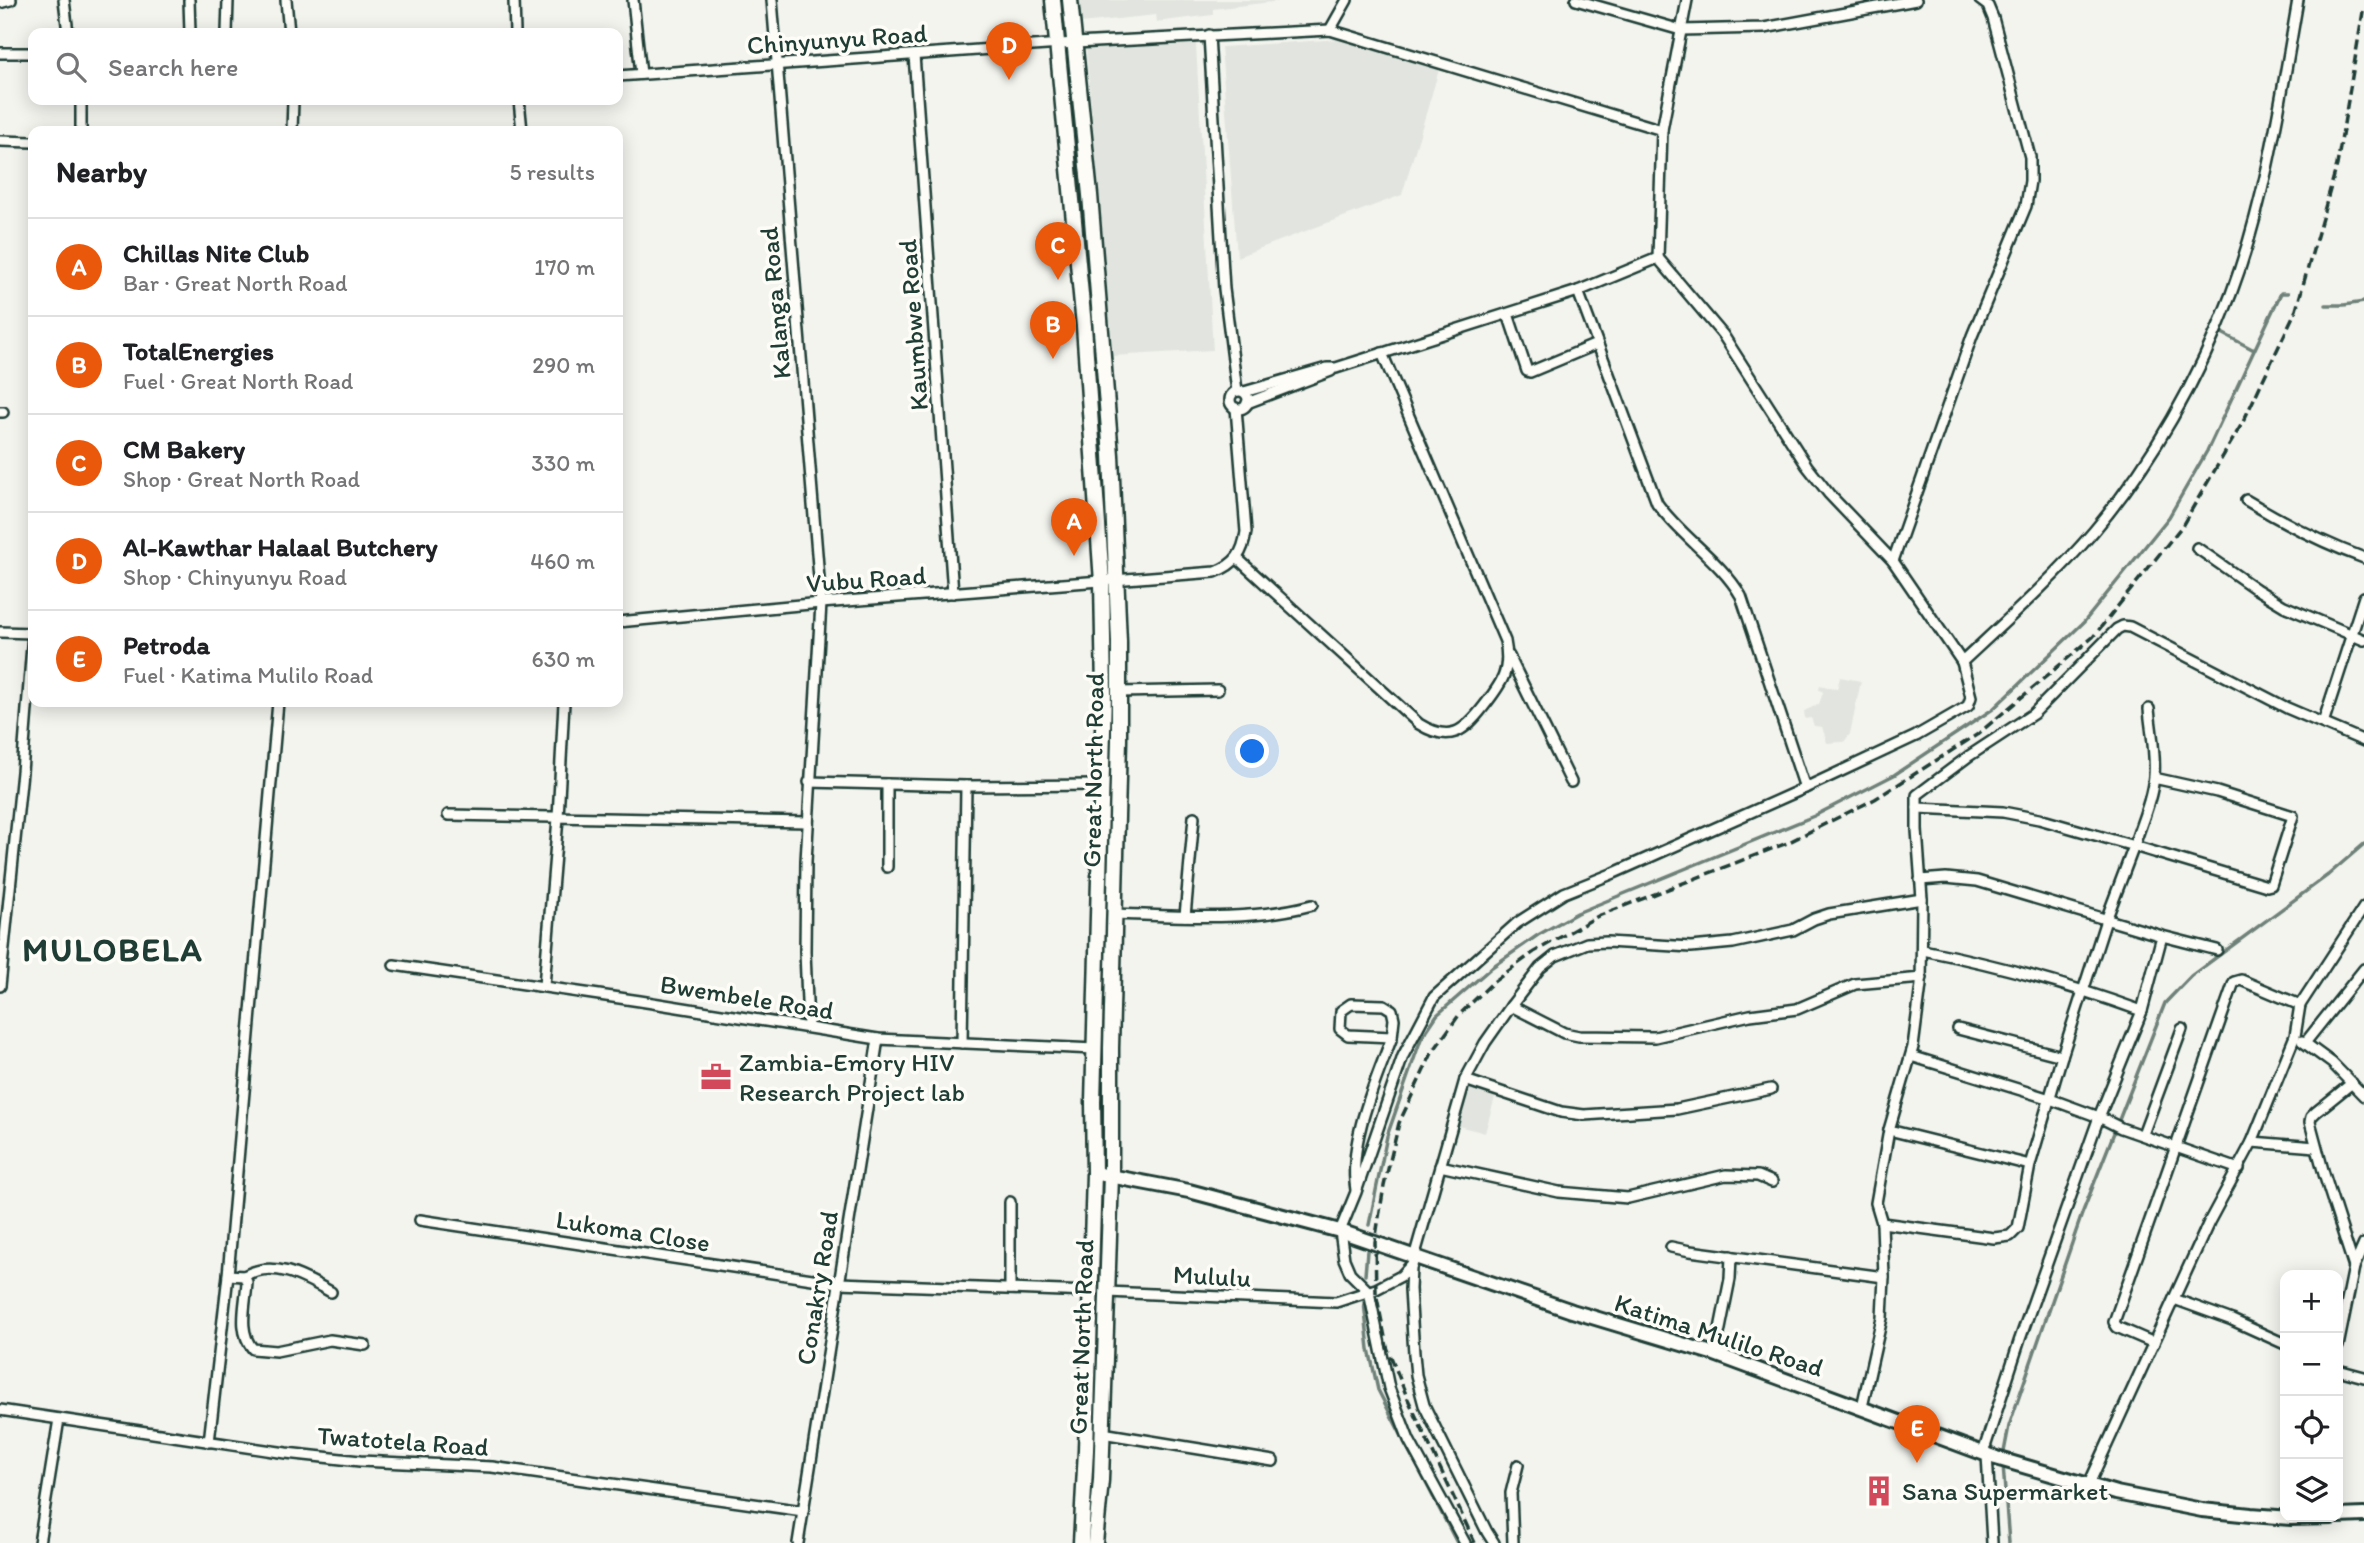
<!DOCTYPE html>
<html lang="en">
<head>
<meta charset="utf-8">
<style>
	body { margin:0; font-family:Itim,sans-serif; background:#f6f6f6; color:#202124 }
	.controls { position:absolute; right:21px; bottom:21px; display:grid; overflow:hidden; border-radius:14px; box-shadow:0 4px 18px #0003 }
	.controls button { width:63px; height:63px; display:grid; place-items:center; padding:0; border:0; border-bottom:2px solid #e0e0e0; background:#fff; color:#202124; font:35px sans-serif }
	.you { position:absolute; left:1253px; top:752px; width:24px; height:24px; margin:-18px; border:5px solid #fff; border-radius:50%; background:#1a73e8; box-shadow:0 0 0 10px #1a73e833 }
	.badge { display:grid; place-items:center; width:46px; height:46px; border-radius:50%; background:#ea580c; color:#fff; font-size:23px; font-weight:700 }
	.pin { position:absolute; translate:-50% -58px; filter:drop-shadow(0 2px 4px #0008) }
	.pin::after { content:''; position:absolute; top:37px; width:24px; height:21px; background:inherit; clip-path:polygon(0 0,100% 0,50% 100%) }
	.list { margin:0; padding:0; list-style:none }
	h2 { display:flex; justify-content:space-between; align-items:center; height:91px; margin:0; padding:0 28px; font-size:30px }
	h2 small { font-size:23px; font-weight:400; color:#757577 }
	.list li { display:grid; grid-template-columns:46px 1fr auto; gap:21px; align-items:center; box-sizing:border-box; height:98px; padding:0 28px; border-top:2px solid #e0e0e0 }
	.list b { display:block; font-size:26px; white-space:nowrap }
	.list p { margin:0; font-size:23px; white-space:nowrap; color:#757577 }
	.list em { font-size:23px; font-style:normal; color:#757577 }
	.icon { flex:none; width:38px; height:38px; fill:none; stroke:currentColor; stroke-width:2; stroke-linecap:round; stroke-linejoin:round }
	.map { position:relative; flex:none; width:2364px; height:1543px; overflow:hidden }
	.search { position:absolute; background:#fff; box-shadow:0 4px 18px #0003; left:28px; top:28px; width:595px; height:77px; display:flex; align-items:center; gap:18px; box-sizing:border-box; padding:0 24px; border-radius:14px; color:#757577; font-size:26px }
	.panel { position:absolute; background:#fff; box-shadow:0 4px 18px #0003; left:28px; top:126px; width:595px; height:581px; border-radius:14px }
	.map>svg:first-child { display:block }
</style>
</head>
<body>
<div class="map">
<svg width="2364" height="1543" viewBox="0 0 2364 1543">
	<rect width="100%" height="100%" fill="#f4f4ef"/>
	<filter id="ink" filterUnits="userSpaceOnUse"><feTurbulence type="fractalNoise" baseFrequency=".0143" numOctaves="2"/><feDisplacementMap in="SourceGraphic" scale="14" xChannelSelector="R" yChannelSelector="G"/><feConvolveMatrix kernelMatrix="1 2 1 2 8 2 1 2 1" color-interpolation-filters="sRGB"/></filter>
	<g filter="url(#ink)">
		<g fill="#e2e5df">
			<polygon points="1078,0 1289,0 1213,9 1213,15 1157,22 1156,15 1081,23"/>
			<polygon points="1340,39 1439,70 1402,195 1237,257 1221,47"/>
			<polygon points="1196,43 1213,350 1113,356 1086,49"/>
			<polygon points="1840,677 1861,681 1850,734 1844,742 1827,743 1822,727 1814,726 1811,718 1805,719 1804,711 1819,704 1823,692 1819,690 1820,685 1837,689"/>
			<polygon points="1469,1087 1496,1094 1485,1133 1458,1126"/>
		</g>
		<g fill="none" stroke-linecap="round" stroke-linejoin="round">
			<g stroke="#6e8179" stroke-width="3.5">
				<polyline points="2326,305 2344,305 2364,302"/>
				<polyline points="2222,333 2254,350"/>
				<polyline points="1369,1225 1387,1136 1421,1039 1437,1015 1492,967 1538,935 1577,913 1814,816 1894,775 1993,709 2084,622 2169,517 2207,451 2281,293 2288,293"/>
				<polyline points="1365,1275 1367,1251"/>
				<polyline points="1364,1302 1369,1349 1378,1390 1457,1543"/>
				<polyline points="2003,1457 2009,1426 2082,1214 2165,1003 2191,976 2328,875 2364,844"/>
				<polyline points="2003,1465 2009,1543"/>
			</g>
			<g stroke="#1f3d34" stroke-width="14">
				<g id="street">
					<polyline points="64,0 68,33"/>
					<polyline points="189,0 190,33"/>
					<polyline points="286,0 289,33"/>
					<polyline points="514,0 515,33"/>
					<polyline points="633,0 641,74"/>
					<polyline points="772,0 821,603 806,861 805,951 808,1027"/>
					<polyline points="1576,0 1681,30 1764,28 1916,0"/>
					<polyline points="0,3 11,0"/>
					<polyline points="1330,30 1347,0"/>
					<polyline points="227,33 228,0"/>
					<polyline points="1209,35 1224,289 1237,391"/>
					<polyline points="0,53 33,53"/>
					<polyline points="914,55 953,593"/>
					<polyline points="618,76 1075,43 1330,30 1662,130"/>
					<polyline points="81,100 81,131"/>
					<polyline points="519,100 522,131"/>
					<polyline points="292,131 293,100"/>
					<polyline points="0,141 33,142"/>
					<path d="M1658 258 1723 335 1807 466 1829 494 1893 561 1962 662C2007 620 2054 578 2094 531 2152 462 2199 379 2231 294 2266 200 2281 98 2298 0"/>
					<path d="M1578 291 1657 503C1681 537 1720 560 1741 596L1805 788"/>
					<polyline points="1508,314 1527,371 1530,372 1597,344"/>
					<circle cx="1239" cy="400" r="9"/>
					<polyline points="1244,392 1327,368 1336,368 1578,291 1658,258 1662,130 1687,0"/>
					<polyline points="1247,403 1331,371"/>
					<polyline points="0,412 3,412"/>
					<path d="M2246 500C2284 523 2323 543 2364 558"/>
					<polyline points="2197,548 2256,589 2284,606 2364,640"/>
					<path d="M1238 559 1419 724C1450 743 1464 732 1484 706 1502 683 1511 671 1505 641L1382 353"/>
					<polyline points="1893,561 1972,336 2026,206 2030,181 2030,157 1993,18 1988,6 1980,0"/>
					<path d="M618 622 821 603 1215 572C1236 564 1243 553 1246 532L1236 408"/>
					<polyline points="0,632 33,633"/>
					<polyline points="1509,656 1571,782"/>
					<polyline points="1119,692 1218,690"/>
					<path d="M2149 709C2151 731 2156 754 2154 776 2152 800 2141 823 2134 846L2267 886 2271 885 2293 816 2217 792 2154 778"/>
					<polyline points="2323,723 2364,597"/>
					<polyline points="809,782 966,786 1101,785"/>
					<polyline points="448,815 808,822"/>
					<polyline points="887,867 887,784"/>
					<path d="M1115 914C1180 916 1248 922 1312 905"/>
					<polyline points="1185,916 1194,817"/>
					<polyline points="2162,936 2217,950"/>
					<path d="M1923 950C1998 965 2071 985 2142 1011"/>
					<polyline points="394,965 640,1001 878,1039 1095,1049"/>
					<polyline points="0,986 22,772 33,633"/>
					<polyline points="544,986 558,818 564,702"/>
					<polygon points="1351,1004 1384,1005 1392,1010 1394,1019 1392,1037 1348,1035 1340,1029 1341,1011"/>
					<polyline points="1511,1006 1564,1033 1579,1036 1655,1037 1750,1015 1797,1009 1855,984 1922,978"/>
					<polyline points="1958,1029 2062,1056"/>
					<polyline points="2302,1041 2332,1063 2364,1096"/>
					<polyline points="962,1043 966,786"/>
					<polyline points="2305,1043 2364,969"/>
					<polyline points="1911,1056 2050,1099 2099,1117 2142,1011 2162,936 1977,881 1946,878 1920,880"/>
					<polyline points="1465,1080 1561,1112 1584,1115 1677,1109 1771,1089"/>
					<polyline points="2352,1083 2316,1112 2311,1117 2310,1122 2324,1174 2354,1267"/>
					<polyline points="1889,1130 2030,1165"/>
					<polyline points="2143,1134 2182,1029"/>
					<polyline points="2252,1142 2316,1147"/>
					<polyline points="1440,1166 1559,1192 1628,1198 1726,1175 1758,1176 1772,1182"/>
					<path d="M1356 1190C1348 1141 1375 1083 1392 1037"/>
					<polyline points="1010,1202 1010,1289"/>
					<polyline points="420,1220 839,1283 1090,1292"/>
					<polyline points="1882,1223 1994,1238 2010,1236 2018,1228 2030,1165 2062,1056 2106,920 2134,846 2039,819 2003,812 1917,808"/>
					<polyline points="1671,1247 1690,1251 1884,1277"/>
					<path d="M228 1275 244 1276 247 1282C246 1304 237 1331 253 1349L276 1351 330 1340 365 1345"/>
					<path d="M244 1276C274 1259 304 1277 331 1292"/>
					<polyline points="1107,1292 1336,1302 1376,1289 1401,1276 1413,1263"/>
					<polyline points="2174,1299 2232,1320 2285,1344"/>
					<polyline points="2154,1343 2117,1327 2114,1322 2234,982 2241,980 2300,1005"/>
					<polyline points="2338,1346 2354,1267 2364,1244"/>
					<polyline points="1715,1354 1730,1279 1731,1256"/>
					<polyline points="2338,1370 2364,1377"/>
					<polyline points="1862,1407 1882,1318 1884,1277 1882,1223 1876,1203 1889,1130 1913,1047 1921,985 1922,899 1917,830 1917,795 1969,756 2033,714 2117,629 2123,626 2130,627 2287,708 2364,741"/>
					<polyline points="0,1410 286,1453 360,1461 492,1467 803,1511"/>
					<polyline points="1102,1433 1273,1461"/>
					<polyline points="209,1442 228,1275 278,702"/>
					<polyline points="1983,1453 2020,1339 2099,1117 2121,1128 2239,1169"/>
					<polyline points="1987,1455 1992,1543"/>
					<polyline points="2088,1486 2209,1222 2252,1142 2295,1036 2300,1005 2364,907"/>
					<polyline points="39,1543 59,1419"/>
					<polyline points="798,1543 878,1039"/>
					<polyline points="1465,1543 1409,1440 1389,1388 1369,1292 1350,1273 1344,1259 1340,1231 1356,1192 1403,1056 1434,997 1517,923 1564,893 1614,873 1805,788 1916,736 1968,706 1971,697 1962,662"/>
					<polyline points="1494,1543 1487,1532 1424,1405 1416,1375 1414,1354 1410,1289 1411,1268 1465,1080 1485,1043 1511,1006 1540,968 1555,956 1587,943 1607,942 1691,947 1733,943 1793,930 1814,919 1829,914 1922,899"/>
					<polyline points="1513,1543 1511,1493 1518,1465"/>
				</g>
			</g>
			<g stroke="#1f3d34" stroke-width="18">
				<g id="secondary">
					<polyline points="1094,1173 1189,1191 1340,1231 1572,1311 1715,1354 1996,1458 2116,1493 2202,1510 2251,1515 2291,1518 2332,1517"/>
					<polyline points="2338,1516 2364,1515"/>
				</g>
			</g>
			<g stroke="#1f3d34" stroke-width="19">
				<g id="primary">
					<polyline points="1053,0 1084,326 1102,582 1104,693 1093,1102 1094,1173 1086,1450 1081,1543"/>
					<polyline points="1070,0 1090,195 1111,455 1119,642 1119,740 1111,1048 1111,1175 1101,1480 1095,1543"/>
				</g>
			</g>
			<use href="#street" stroke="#fdfcf7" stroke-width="9"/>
			<use href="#secondary" stroke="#fdfcf7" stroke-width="12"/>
			<use href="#primary" stroke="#fdfcf7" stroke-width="14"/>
			<polyline stroke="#1f3d34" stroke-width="3.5" stroke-dasharray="10 5" stroke-linecap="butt" points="1475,1543 1407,1397 1387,1347 1376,1293 1375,1242 1384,1186 1399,1123 1432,1053 1459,1015 1492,983 1534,952 1598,916 1787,843 1875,799 1978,734 2093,637 2182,526 2243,422 2296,310 2337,165 2364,6"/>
		</g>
	</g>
	<defs>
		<g id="office-bare" transform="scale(2.415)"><path d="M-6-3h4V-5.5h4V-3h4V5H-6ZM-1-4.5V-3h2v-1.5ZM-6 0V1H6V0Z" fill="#d1495b" stroke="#fdfcf7" stroke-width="2.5" paint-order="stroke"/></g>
		<g id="building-bare" transform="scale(2.415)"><path d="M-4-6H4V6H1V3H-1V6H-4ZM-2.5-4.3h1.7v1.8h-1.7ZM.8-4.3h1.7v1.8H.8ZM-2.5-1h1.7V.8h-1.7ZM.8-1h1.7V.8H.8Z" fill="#d1495b" stroke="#fdfcf7" stroke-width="2.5" paint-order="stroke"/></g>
	</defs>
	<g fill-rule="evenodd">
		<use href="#office-bare" x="716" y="1077"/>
		<use href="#building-bare" x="1879" y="1491"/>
	</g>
	<g text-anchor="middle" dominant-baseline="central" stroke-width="7" stroke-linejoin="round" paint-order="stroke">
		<g font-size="26" fill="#1f3d34" stroke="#fdfcf7">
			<text transform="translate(837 39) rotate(-4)">Chinyunyu Road</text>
			<text transform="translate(775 303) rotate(-95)">Kalanga Road</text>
			<text transform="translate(913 325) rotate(-94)">Kaumbwe Road</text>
			<text transform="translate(866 579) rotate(-4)">Vubu Road</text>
			<text transform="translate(1093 770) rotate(-89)">Great North Road</text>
			<text transform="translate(747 997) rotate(9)">Bwembele Road</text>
			<text transform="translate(633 1231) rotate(9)">Lukoma Close</text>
			<text transform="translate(1212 1276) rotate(3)">Mululu</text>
			<text transform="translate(817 1288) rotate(-81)">Conakry Road</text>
			<text transform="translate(1719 1335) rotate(18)">Katima Mulilo Road</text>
			<text transform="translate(1081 1337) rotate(-88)">Great North Road</text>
			<text transform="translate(403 1441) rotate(4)">Twatotela Road</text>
		</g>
		<g font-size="26" fill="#1f3d34" stroke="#fdfcf7" text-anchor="start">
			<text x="739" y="1062">Zambia-Emory HIV<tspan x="739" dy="30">Research Project lab</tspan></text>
			<text x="1902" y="1491">Sana Supermarket</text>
		</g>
		<g font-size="33" font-weight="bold" letter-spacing="2" fill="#1f3d34" stroke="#fdfcf7">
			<text x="113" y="949">MULOBELA</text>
		</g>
	</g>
</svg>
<div class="controls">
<button>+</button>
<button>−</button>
<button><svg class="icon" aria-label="locate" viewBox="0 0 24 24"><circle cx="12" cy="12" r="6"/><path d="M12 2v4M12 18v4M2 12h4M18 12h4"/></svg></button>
<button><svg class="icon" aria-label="layers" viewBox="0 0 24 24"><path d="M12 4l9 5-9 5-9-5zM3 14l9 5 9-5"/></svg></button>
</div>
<div class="you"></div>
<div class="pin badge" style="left:1074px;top:556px">A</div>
<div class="pin badge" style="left:1053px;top:359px">B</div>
<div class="pin badge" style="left:1058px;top:280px">C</div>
<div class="pin badge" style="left:1009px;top:80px">D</div>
<div class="pin badge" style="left:1917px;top:1463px">E</div>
<div class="search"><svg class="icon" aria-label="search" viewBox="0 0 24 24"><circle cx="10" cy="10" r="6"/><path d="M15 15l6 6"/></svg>Search here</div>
<section class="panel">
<h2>Nearby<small>5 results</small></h2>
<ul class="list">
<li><span class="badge">A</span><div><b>Chillas Nite Club</b><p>Bar · Great North Road</p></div><em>170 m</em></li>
<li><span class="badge">B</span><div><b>TotalEnergies</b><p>Fuel · Great North Road</p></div><em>290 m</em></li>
<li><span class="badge">C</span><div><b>CM Bakery</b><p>Shop · Great North Road</p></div><em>330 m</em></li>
<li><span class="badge">D</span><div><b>Al-Kawthar Halaal Butchery</b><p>Shop · Chinyunyu Road</p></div><em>460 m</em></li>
<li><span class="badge">E</span><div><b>Petroda</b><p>Fuel · Katima Mulilo Road</p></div><em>630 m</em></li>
</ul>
</section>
</div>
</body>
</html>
